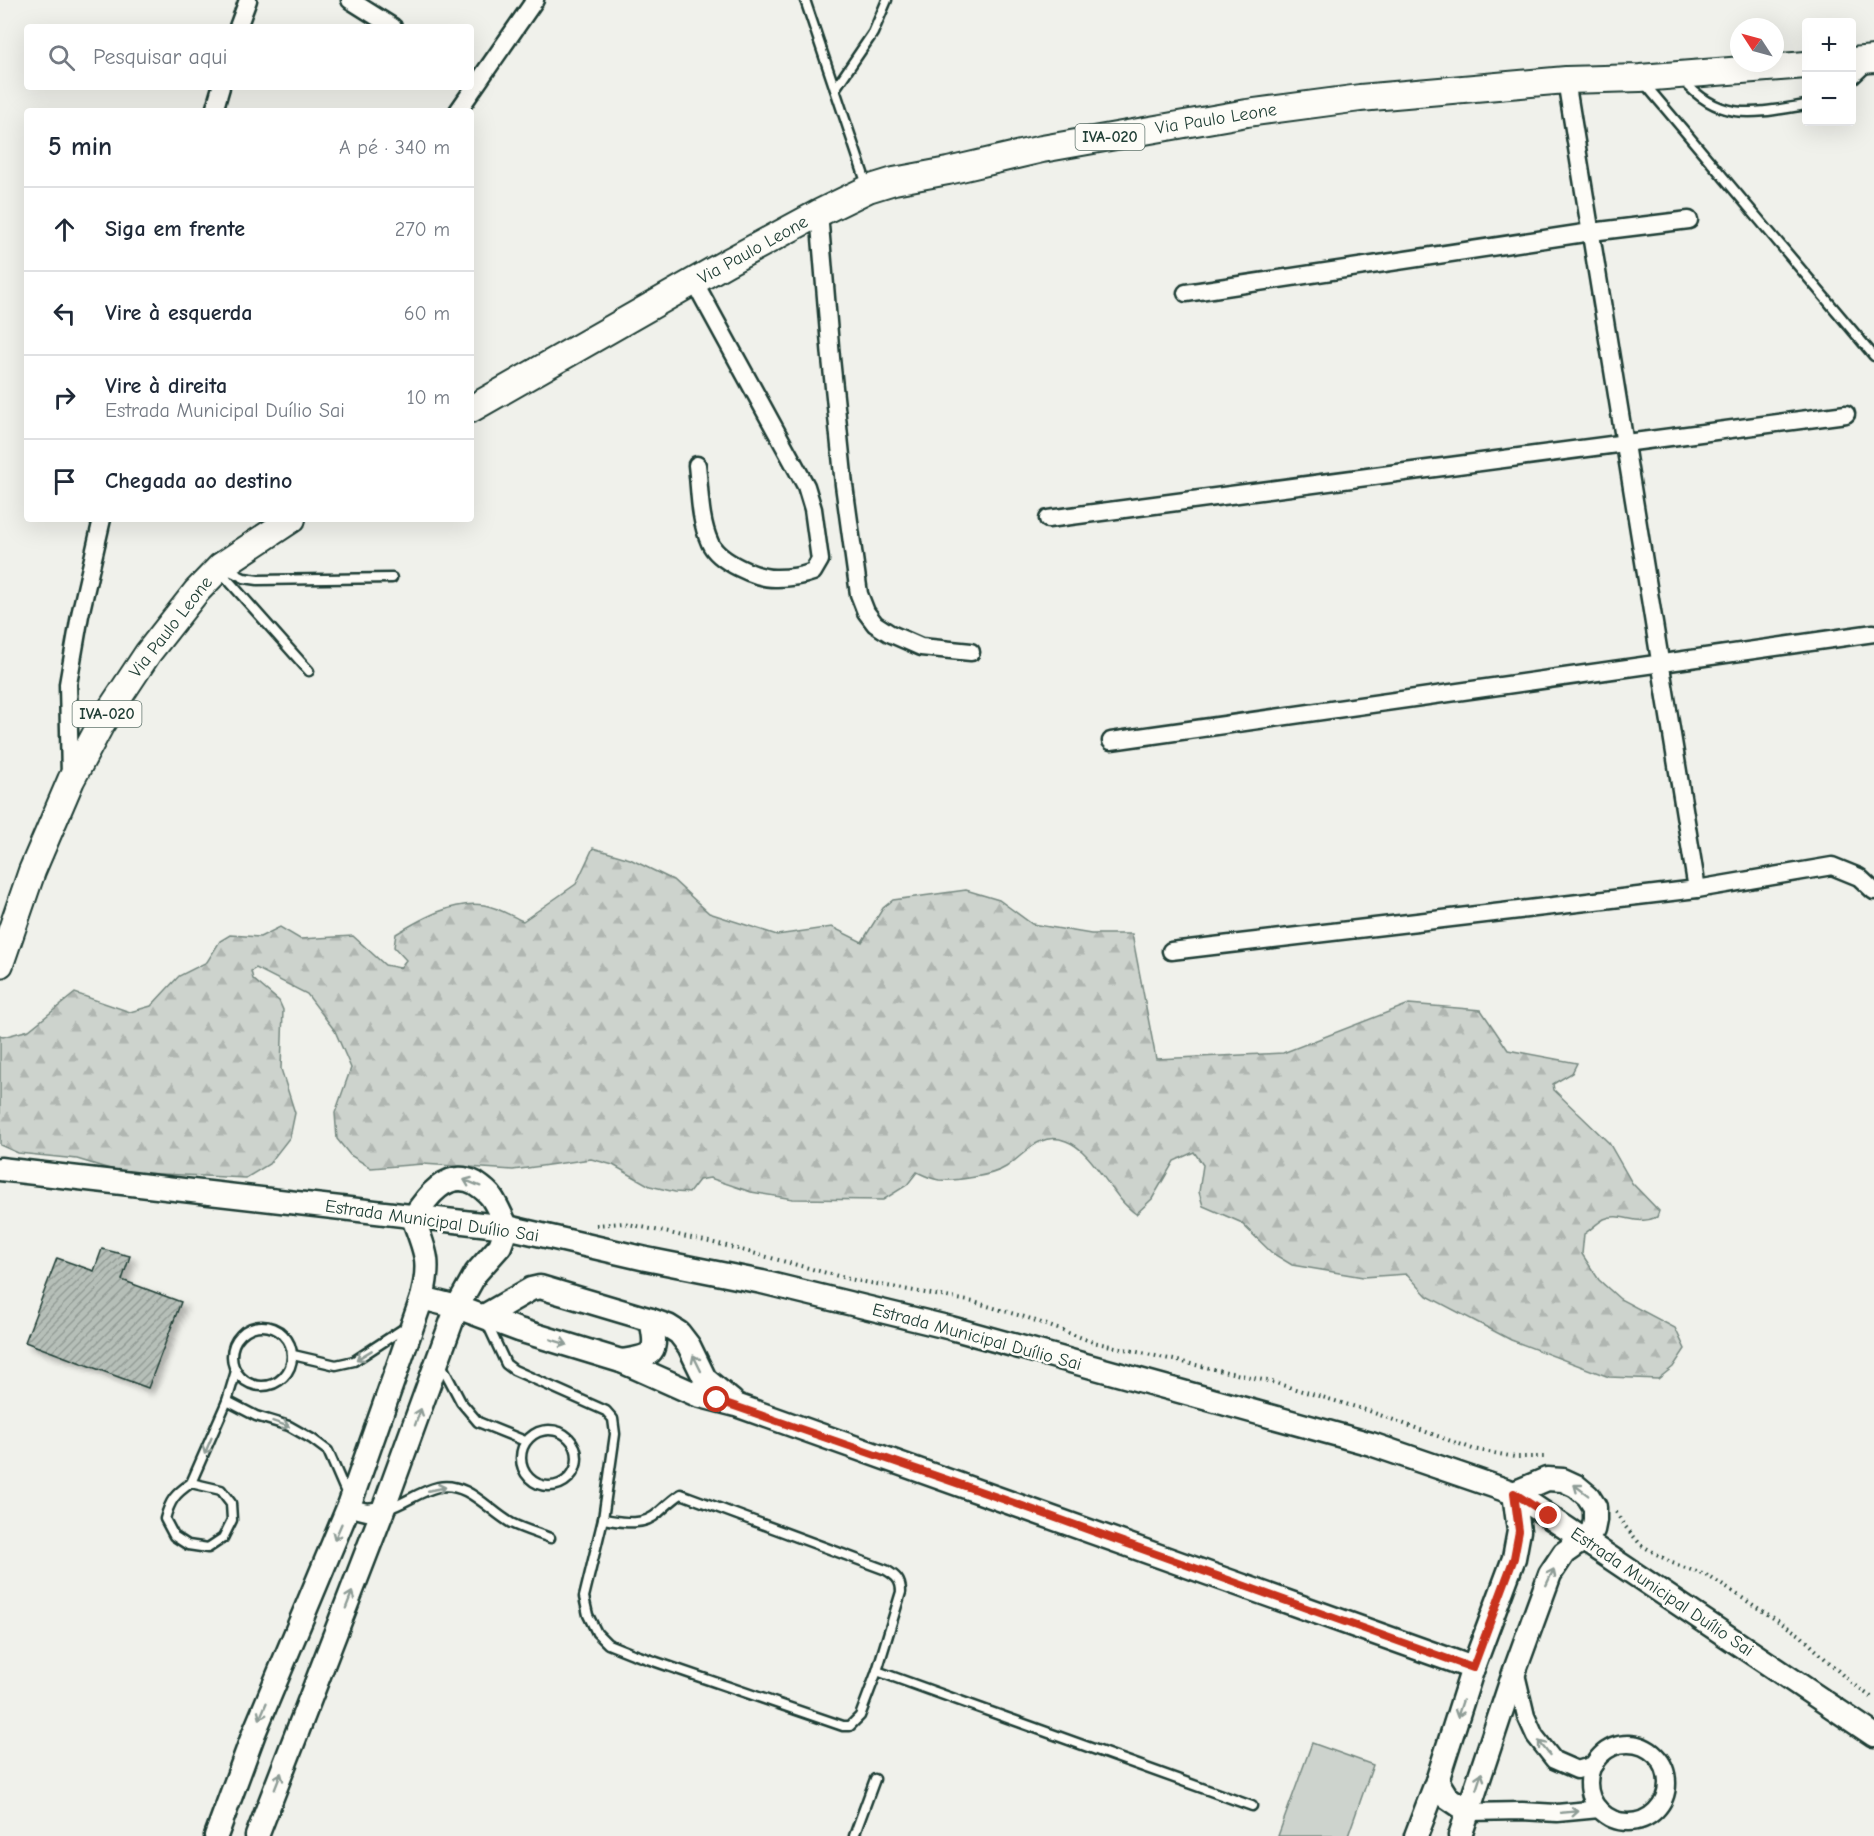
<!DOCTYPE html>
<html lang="pt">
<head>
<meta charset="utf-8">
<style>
	body { margin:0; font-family:"Comic Neue",sans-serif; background:#f6f6f7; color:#1f2937 }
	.controls { position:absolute; right:18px; top:18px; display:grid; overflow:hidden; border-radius:6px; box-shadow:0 6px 24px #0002 }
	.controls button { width:54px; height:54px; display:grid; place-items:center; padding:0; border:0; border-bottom:2px solid #e0e1e3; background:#fff; color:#1f2937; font:30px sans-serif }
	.compass { position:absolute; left:1730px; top:18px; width:54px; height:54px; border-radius:50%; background:#fff; box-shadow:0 6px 24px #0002; rotate:306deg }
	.stop { position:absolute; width:18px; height:18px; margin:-14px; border:4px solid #c8321e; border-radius:50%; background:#fff }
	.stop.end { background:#c8321e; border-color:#fff; box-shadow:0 2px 6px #0008 }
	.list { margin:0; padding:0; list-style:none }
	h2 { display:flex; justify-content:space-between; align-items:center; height:78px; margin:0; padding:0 24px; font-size:26px }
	h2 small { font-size:20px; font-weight:400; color:#747a83 }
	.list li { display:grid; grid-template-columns:39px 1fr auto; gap:18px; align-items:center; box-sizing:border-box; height:84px; padding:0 24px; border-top:2px solid #e0e1e3 }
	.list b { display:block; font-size:22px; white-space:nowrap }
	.list p { margin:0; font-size:20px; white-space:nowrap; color:#747a83 }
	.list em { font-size:20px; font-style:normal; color:#747a83 }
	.icon { flex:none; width:33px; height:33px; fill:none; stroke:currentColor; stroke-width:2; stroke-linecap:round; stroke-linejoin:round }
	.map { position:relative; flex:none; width:1874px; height:1836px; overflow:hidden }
	.search { position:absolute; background:#fff; box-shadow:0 6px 24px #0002; left:24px; top:24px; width:450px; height:66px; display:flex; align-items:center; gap:15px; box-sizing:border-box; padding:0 21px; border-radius:6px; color:#747a83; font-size:22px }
	.panel { position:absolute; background:#fff; box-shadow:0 6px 24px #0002; left:24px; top:108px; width:450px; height:414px; border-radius:6px }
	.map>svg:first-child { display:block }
</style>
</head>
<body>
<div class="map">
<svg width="1874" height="1836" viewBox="0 0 1874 1836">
	<defs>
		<pattern id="forest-firs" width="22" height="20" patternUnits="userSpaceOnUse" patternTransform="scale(1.5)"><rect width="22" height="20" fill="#cdd3cd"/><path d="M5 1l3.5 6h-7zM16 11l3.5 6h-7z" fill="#b0b6b1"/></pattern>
		<pattern id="building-hatch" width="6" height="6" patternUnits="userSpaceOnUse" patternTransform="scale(1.5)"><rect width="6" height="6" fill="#b6bfb8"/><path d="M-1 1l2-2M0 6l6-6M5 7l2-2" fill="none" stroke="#939c96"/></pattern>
		<filter id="shadow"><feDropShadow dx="5.5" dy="5.5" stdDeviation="3" flood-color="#0004"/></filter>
	</defs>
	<rect width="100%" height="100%" fill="#f0f1eb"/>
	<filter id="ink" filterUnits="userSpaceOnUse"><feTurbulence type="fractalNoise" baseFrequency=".0167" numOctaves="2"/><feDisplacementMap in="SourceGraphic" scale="12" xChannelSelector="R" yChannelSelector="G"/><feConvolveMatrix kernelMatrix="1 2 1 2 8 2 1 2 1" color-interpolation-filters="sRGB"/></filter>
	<g filter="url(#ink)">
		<path fill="url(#forest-firs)" stroke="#768880" stroke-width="1.5" d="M593 848 630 859 673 880 709 913 777 935 832 927 862 942 883 908 893 900 966 890 999 900 1032 924 1091 934H1132L1156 1059 1283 1053 1409 1004 1481 1010 1508 1050 1577 1063 1572 1073 1553 1084 1554 1090 1609 1143 1632 1183 1659 1211 1657 1217C1635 1227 1622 1211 1604 1219 1597 1223 1590 1230 1584 1234L1582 1254 1599 1280 1620 1299 1675 1328 1685 1349 1673 1367 1658 1379 1609 1377 1511 1340 1427 1296 1407 1274 1363 1277 1292 1265 1272 1253 1240 1222 1203 1206 1199 1192 1203 1165 1194 1152 1174 1161 1152 1199 1136 1214C1110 1196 1094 1151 1066 1141 1039 1131 1026 1154 1006 1167 992 1176 956 1181 939 1180 932 1179 923 1175 917 1172L907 1185 883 1200 793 1199 751 1192 710 1178 699 1180 689 1193 675 1192 650 1186 613 1165 591 1159 513 1170 423 1164 371 1168 350 1155 337 1139 335 1113 351 1068 335 1031 307 994 256 968 251 971 253 979 279 1001 283 1010 281 1069 295 1113 290 1137 269 1164 246 1178 120 1172 77 1159 18 1153 0 1145V1036L3 1037 29 1030 75 993 130 1012 151 1006 179 976 207 962 220 941 230 935 260 937 280 927 300 939 353 936 385 965 400 968 406 960 394 947 396 934C421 919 453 900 484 905 497 907 511 916 523 921L576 884Z"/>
		<polygon fill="#cdd3cd" stroke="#768880" stroke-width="1.5" points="1312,1743 1373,1765 1348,1836 1278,1836"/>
		<polygon fill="url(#building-hatch)" stroke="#1f3d34" stroke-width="1.5" filter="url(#shadow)" points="102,1249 130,1256 122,1280 181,1302 148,1388 25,1342 57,1258 94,1271"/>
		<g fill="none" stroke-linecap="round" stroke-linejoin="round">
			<g stroke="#1f3d34" stroke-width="13">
				<g id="lane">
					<polyline points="805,0 867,185"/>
					<path d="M1683 80C1720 123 1756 113 1806 105"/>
					<polyline points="1852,81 1869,65"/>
					<polyline points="1644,83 1874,356"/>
					<polyline points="835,89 873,33 887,0"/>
					<polyline points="224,568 244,578 258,580 392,578"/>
					<polyline points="220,571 309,671"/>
					<polyline points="486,1321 506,1364 514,1370 606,1411 613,1419 615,1434 603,1519 584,1597 588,1615 597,1633 608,1644 633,1654 843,1726 850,1726 860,1716 877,1671 1252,1806"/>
					<circle cx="262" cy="1356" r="30"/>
					<polyline points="293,1355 336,1365 354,1361 406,1327"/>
					<polyline points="440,1362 461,1402 478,1422 525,1441"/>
					<polyline points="227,1401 256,1416 289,1426 312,1439 328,1451 347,1495"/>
					<circle cx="549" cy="1458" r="28"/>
					<path d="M191 1483 221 1490 231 1503 232 1520 223 1538 208 1548 188 1545 174 1536 165 1519C170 1500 175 1494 191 1483Z"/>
					<polyline points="191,1483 227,1401 236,1371"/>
					<path d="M387 1509C404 1504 420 1491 438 1487 467 1481 488 1510 511 1523 523 1529 537 1533 550 1538"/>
					<path d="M603 1519C622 1522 643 1527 658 1513 666 1506 672 1500 681 1494L886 1570C896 1576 901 1580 901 1592L877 1671"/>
					<polyline points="854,1836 875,1779"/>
				</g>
			</g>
			<g stroke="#1f3d34" stroke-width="21">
				<g id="street">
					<polyline points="350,0 393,27"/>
					<polyline points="238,27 248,0"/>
					<polyline points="1566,80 1697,889"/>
					<polyline points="214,111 221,87"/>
					<polyline points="458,111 535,0"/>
					<polyline points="819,213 831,358 844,485 859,594 866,612 875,624 889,633 921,647 971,652"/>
					<path d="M695 283 806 486 813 509 820 560 813 572C802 576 788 578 777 578 757 579 718 561 710 543 699 519 700 490 697 465"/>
					<polyline points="1186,293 1591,232 1689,220"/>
					<polyline points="1048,519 1846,414"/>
					<polyline points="1111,741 1874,633"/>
					<polyline points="70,776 68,684 80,615 102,519"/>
					<polyline points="1171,951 1697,889 1832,866 1859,877 1874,891"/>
					<polyline points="350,1503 355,1509 367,1512 383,1510"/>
					<polyline points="1515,1670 1526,1716 1535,1736 1554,1760 1577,1770 1594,1765"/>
					<circle cx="1628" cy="1783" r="39"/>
					<polyline points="1469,1812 1522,1811 1557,1813 1599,1809"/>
				</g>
			</g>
			<g stroke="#1f3d34" stroke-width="27">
				<g id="secondary">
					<polyline points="0,1169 507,1227 646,1259 762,1282 951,1328 1371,1444 1514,1493 1874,1735"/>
					<polyline points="422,1298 457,1307 519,1330 621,1361 697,1395 736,1405 1473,1668"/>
					<polyline points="484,1316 531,1289 540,1287 651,1320 668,1326 679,1333 689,1346 705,1379 732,1401"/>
					<path d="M621 1361C655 1356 658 1353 651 1320"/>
					<polyline points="1437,1781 1447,1797 1469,1812"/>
					<path d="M216 1836 254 1733 350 1503 422 1298C431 1261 426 1253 413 1218"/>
					<path d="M257 1836 383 1510 457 1307 476 1273 500 1246 507 1227C502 1218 498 1207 492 1198 488 1192 481 1187 475 1183 447 1168 426 1198 413 1218"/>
					<polyline points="1416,1836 1437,1781 1473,1668 1514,1558 1519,1531 1514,1493 1547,1479 1563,1480 1576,1486 1588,1496 1595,1507 1595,1520 1593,1530 1584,1539 1564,1553 1550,1574 1515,1670 1460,1836"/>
				</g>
			</g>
			<g stroke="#1f3d34" stroke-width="30">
				<g id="primary">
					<polyline points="1852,61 1874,59"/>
					<polyline points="471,409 728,262 819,213 868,189 894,181 948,171 1042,149 1247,113 1360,98 1566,80 1640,78 1806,65"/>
					<polyline points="0,964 32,871 71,780 101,724 148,653 196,592 221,566 292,519"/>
				</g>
			</g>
			<g stroke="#1f3d34" stroke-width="4" stroke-dasharray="1.5 4.5" stroke-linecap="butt">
				<polyline points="596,1225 624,1223 723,1245 849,1279 974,1302 1028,1318 1093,1342 1272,1382 1369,1411 1473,1449 1515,1457 1544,1457"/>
				<polyline points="1616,1512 1624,1525 1641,1545 1672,1563 1708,1576 1800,1635 1851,1683 1874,1699"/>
			</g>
			<use href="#lane" stroke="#fdfcf7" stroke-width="8"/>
			<use href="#street" stroke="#fdfcf7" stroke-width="16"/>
			<use href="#secondary" stroke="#fdfcf7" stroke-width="22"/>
			<use href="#primary" stroke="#fdfcf7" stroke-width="26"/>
		</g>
		<defs><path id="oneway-shaft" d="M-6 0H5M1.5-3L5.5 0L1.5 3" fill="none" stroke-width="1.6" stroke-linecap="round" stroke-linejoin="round" transform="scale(1.5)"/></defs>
		<g stroke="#8e9c96">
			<use href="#oneway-shaft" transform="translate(472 1183) rotate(-158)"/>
			<use href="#oneway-shaft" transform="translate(559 1342) rotate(17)"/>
			<use href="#oneway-shaft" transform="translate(364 1355) rotate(149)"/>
			<use href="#oneway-shaft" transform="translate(697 1363) rotate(-116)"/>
			<use href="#oneway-shaft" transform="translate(418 1417) rotate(-70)"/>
			<use href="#oneway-shaft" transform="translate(281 1424) rotate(19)"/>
			<use href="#oneway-shaft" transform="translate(208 1446) rotate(113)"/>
			<use href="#oneway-shaft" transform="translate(437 1489) rotate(-11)"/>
			<use href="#oneway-shaft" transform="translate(1581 1490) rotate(-143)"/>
			<use href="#oneway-shaft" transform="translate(338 1532) rotate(113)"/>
			<use href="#oneway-shaft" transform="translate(1550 1577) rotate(-65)"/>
			<use href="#oneway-shaft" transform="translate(349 1600) rotate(-69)"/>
			<use href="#oneway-shaft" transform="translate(1460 1709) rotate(108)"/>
			<use href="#oneway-shaft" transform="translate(263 1711) rotate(113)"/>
			<use href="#oneway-shaft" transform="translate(1544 1748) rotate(-128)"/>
			<use href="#oneway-shaft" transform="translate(278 1781) rotate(-69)"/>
			<use href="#oneway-shaft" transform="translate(1479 1781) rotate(-72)"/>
			<use href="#oneway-shaft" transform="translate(1570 1812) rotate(-5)"/>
		</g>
	</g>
	<g fill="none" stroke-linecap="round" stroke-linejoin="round" filter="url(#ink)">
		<polyline stroke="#c8321e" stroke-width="8" points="717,1400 1017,1504 1473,1668 1514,1558 1519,1531 1514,1493 1549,1516"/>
	</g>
	<g text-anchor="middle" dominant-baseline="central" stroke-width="5" stroke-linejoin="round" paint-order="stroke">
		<g fill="#fdfcf7" stroke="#62766e" stroke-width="1.5">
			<rect x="1075.5" y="124" width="69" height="26" rx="4.5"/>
			<rect x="72.5" y="701" width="69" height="26" rx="4.5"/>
		</g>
		<g font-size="16" font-weight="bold" fill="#1f3d34">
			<text x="1110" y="137">IVA-020</text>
			<text x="107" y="714">IVA-020</text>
		</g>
		<g font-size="18" fill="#1f3d34" stroke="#fdfcf7">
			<text transform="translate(1216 119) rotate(-9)">Via Paulo Leone</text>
			<text transform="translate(753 250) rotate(-29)">Via Paulo Leone</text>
			<text transform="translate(171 627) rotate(-52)">Via Paulo Leone</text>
			<text transform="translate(432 1221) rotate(8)">Estrada Municipal Duílio Sai</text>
			<text transform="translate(977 1337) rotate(15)">Estrada Municipal Duílio Sai</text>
			<text transform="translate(1662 1592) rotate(34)">Estrada Municipal Duílio Sai</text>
		</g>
	</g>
</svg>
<div class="controls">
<button>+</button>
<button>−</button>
</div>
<svg class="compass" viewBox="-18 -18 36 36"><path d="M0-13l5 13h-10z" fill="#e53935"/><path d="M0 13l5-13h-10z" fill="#747a83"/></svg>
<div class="stop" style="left:717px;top:1400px"></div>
<div class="stop end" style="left:1549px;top:1516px"></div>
<div class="search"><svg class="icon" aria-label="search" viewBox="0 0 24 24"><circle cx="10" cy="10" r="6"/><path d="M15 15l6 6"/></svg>Pesquisar aqui</div>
<section class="panel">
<h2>5 min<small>A pé · 340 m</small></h2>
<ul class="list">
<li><svg class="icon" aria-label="ahead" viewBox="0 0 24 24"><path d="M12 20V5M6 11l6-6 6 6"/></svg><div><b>Siga em frente</b></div><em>270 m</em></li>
<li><svg class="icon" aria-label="left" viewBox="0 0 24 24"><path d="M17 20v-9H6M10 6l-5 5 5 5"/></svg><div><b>Vire à esquerda</b></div><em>60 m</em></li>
<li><svg class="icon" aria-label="right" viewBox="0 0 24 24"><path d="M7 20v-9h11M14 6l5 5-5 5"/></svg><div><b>Vire à direita</b><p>Estrada Municipal Duílio Sai</p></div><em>10 m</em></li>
<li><svg class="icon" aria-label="arrive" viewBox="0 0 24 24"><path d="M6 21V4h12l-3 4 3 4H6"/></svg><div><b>Chegada ao destino</b></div></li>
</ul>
</section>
</div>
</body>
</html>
